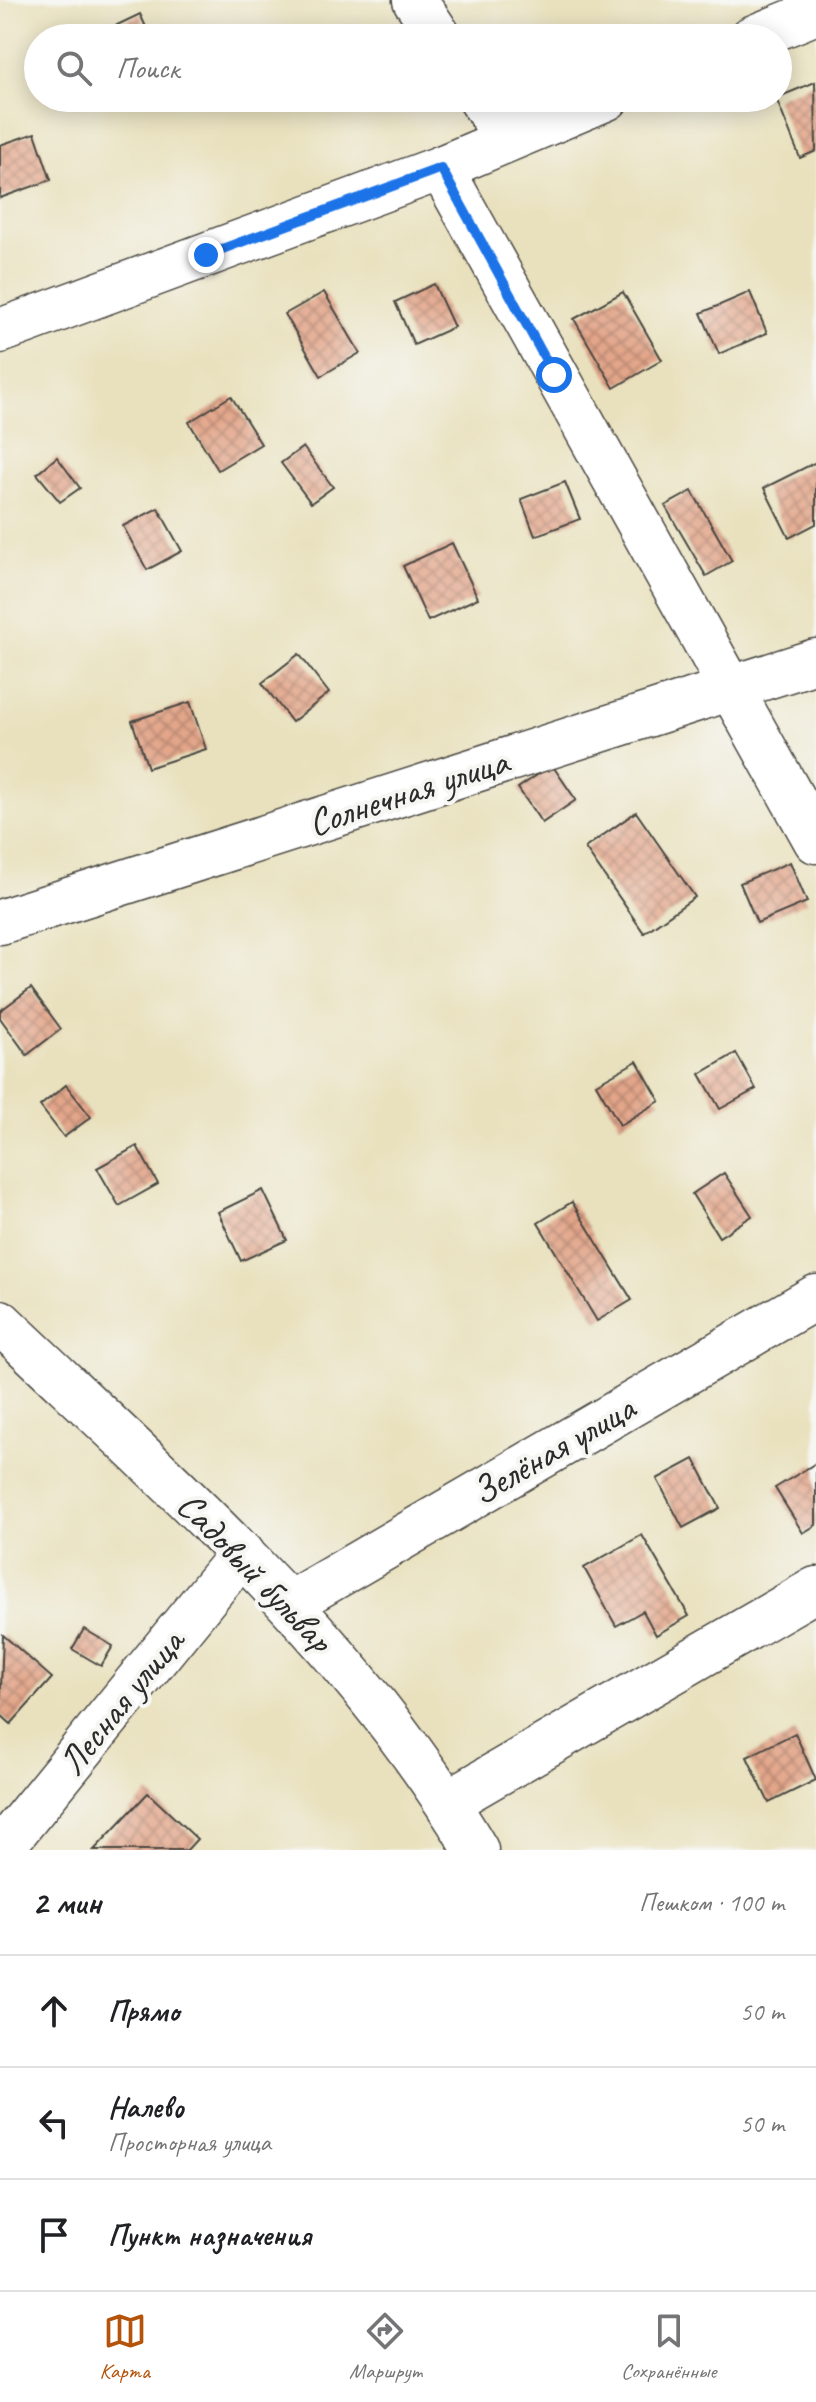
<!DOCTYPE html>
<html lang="ru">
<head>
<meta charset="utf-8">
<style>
	body { margin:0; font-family:Caveat,sans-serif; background:#f2f2f2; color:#202124 }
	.stop { position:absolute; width:24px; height:24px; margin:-18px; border:6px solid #1a73e8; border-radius:50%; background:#fff }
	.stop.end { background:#1a73e8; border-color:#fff; box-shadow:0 2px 8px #0008 }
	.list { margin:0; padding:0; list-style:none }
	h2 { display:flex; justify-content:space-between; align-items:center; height:104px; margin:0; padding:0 32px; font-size:34px }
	h2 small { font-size:26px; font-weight:400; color:#757577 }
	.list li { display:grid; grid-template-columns:52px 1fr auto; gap:24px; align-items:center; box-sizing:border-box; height:112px; padding:0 32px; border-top:2px solid #e0e0e0 }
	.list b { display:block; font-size:30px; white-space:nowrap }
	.list p { margin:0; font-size:26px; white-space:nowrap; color:#757577 }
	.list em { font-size:26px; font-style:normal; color:#757577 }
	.icon { flex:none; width:44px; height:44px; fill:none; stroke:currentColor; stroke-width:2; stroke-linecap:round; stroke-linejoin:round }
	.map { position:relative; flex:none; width:816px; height:1850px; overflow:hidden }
	.search { position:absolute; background:#fff; box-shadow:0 4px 20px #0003; left:24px; right:24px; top:24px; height:88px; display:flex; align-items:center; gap:20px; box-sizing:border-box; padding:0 28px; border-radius:44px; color:#757577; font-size:30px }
	.sheet { height:440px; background:#fff }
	nav { display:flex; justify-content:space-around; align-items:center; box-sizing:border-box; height:112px; border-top:2px solid #e0e0e0; background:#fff; font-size:22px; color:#757577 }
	nav a { display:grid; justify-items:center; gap:4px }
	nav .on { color:#b45309 }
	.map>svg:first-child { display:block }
</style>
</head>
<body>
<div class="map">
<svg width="816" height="1850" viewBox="0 0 816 1850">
	<defs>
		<pattern id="building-cross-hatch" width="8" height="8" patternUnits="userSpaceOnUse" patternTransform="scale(2)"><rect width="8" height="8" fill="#e3a68a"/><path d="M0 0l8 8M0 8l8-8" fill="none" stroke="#b88771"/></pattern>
	</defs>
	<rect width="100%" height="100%" fill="#f6f6f2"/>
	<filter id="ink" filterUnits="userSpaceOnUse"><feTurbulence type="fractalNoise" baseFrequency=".0125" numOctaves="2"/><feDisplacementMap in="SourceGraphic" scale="16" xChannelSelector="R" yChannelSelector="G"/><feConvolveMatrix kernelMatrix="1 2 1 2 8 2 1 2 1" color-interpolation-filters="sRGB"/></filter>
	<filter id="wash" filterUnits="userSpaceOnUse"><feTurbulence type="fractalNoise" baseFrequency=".006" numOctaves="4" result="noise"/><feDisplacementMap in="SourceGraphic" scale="32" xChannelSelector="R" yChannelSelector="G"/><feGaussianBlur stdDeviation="1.8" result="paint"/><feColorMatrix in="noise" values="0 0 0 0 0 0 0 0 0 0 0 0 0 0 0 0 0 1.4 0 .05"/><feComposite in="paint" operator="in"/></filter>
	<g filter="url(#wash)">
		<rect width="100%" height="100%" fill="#e9e1be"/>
		<g id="blocks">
			<g fill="url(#building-cross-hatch)">
				<polygon points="140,14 151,38 90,38"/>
				<polygon points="815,82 816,151 800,158 776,98"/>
				<polygon points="35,133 51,180 0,198 0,145"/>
				<polygon points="434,284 454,327 414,345 395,302"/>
				<polygon points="324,292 360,353 321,376 285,314"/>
				<polygon points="623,292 662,360 614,388 574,319"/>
				<polygon points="750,292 767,333 719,354 701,313"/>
				<polygon points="231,396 261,444 218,470 189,422"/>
				<polygon points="303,447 333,487 311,503 281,463"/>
				<polygon points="57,457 80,488 60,502 37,474"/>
				<polygon points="816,462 816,524 789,538 764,488"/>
				<polygon points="565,482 580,519 535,536 521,499"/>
				<polygon points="692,491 732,561 706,576 665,506"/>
				<polygon points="158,508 182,551 147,570 123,526"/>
				<polygon points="452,543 478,598 428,621 403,566"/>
				<polygon points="299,654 329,693 292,722 262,683"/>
				<polygon points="190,702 206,749 148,768 132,721"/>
				<polygon points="552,765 576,800 542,823 518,788"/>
				<polygon points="636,812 695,897 644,933 585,848"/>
				<polygon points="790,862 807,902 757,923 740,883"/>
				<polygon points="31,988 61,1029 27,1055 0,1018 0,1011"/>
				<polygon points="736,1053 756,1089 720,1109 700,1074"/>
				<polygon points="637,1061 660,1101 620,1125 596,1084"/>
				<polygon points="66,1085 91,1117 64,1137 40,1106"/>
				<polygon points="137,1146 158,1184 119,1206 97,1168"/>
				<polygon points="724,1173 752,1216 719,1237 692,1194"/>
				<polygon points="263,1190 287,1240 241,1261 218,1212"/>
				<polygon points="572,1202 632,1300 597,1321 538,1223"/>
				<polygon points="694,1459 720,1508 683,1528 657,1479"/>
				<polygon points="816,1463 816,1525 803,1533 775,1488"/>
				<polygon points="642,1535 689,1616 656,1635 643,1611 616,1626 584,1568"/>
				<polygon points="84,1629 113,1646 101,1666 72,1649"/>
				<polygon points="3,1635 52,1678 11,1724 0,1714"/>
				<polygon points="795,1733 816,1780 769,1803 747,1757"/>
				<polygon points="148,1793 197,1839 187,1850 94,1850"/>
			</g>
		</g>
	</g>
	<g filter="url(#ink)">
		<use href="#blocks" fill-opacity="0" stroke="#484641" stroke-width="2"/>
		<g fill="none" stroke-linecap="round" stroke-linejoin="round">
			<g stroke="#484641" stroke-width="47">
				<g id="minor">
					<polyline points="415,0 440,38"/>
					<polyline points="752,38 816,12"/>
					<polyline points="480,98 507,139"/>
					<polyline points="441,168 816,841"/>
					<polyline points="0,331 441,168 607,98"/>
					<polyline points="0,922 816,661"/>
					<path d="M0 1322C172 1486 354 1643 476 1850"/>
					<polyline points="290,1603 816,1297"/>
					<polyline points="448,1802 816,1589"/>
					<polyline points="0,1850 242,1553"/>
				</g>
			</g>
			<use href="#minor" stroke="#fff" stroke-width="44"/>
		</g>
	</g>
	<g fill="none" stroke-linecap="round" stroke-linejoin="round" filter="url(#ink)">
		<polyline stroke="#1a73e8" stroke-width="10" points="206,255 441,168 554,375"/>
	</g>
	<g text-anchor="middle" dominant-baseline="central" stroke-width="8" stroke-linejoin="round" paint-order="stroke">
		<g font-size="38" fill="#2b2b2b" stroke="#f6f6f2">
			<text transform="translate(408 792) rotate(-18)">Солнечная улица</text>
			<text transform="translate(553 1450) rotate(-30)">Зелёная улица</text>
			<text transform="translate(255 1572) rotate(46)">Садовый бульвар</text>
			<text transform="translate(121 1702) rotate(-51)">Лесная улица</text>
		</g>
	</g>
</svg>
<div class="stop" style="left:554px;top:375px"></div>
<div class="stop end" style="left:206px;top:255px"></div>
<div class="search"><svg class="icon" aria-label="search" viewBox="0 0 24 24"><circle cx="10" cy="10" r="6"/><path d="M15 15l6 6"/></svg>Поиск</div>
</div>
<section class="sheet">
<h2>2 мин<small>Пешком · 100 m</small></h2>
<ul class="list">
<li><svg class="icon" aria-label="ahead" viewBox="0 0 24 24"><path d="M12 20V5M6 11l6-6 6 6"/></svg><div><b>Прямо</b></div><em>50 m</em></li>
<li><svg class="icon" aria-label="left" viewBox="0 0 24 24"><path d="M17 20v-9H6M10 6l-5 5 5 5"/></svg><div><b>Налево</b><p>Просторная улица</p></div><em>50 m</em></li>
<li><svg class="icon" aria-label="arrive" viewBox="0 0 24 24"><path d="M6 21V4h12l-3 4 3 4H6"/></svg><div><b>Пункт назначения</b></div></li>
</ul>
</section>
<nav>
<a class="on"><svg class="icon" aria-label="map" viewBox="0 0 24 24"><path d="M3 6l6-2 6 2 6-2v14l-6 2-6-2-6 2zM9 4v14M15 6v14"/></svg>Карта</a>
<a><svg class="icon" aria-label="directions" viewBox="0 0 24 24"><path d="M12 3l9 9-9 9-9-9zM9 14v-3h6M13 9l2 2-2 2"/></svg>Маршрут</a>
<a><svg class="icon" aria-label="saved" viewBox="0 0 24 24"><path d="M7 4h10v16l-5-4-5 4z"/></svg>Сохранённые</a>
</nav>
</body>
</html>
